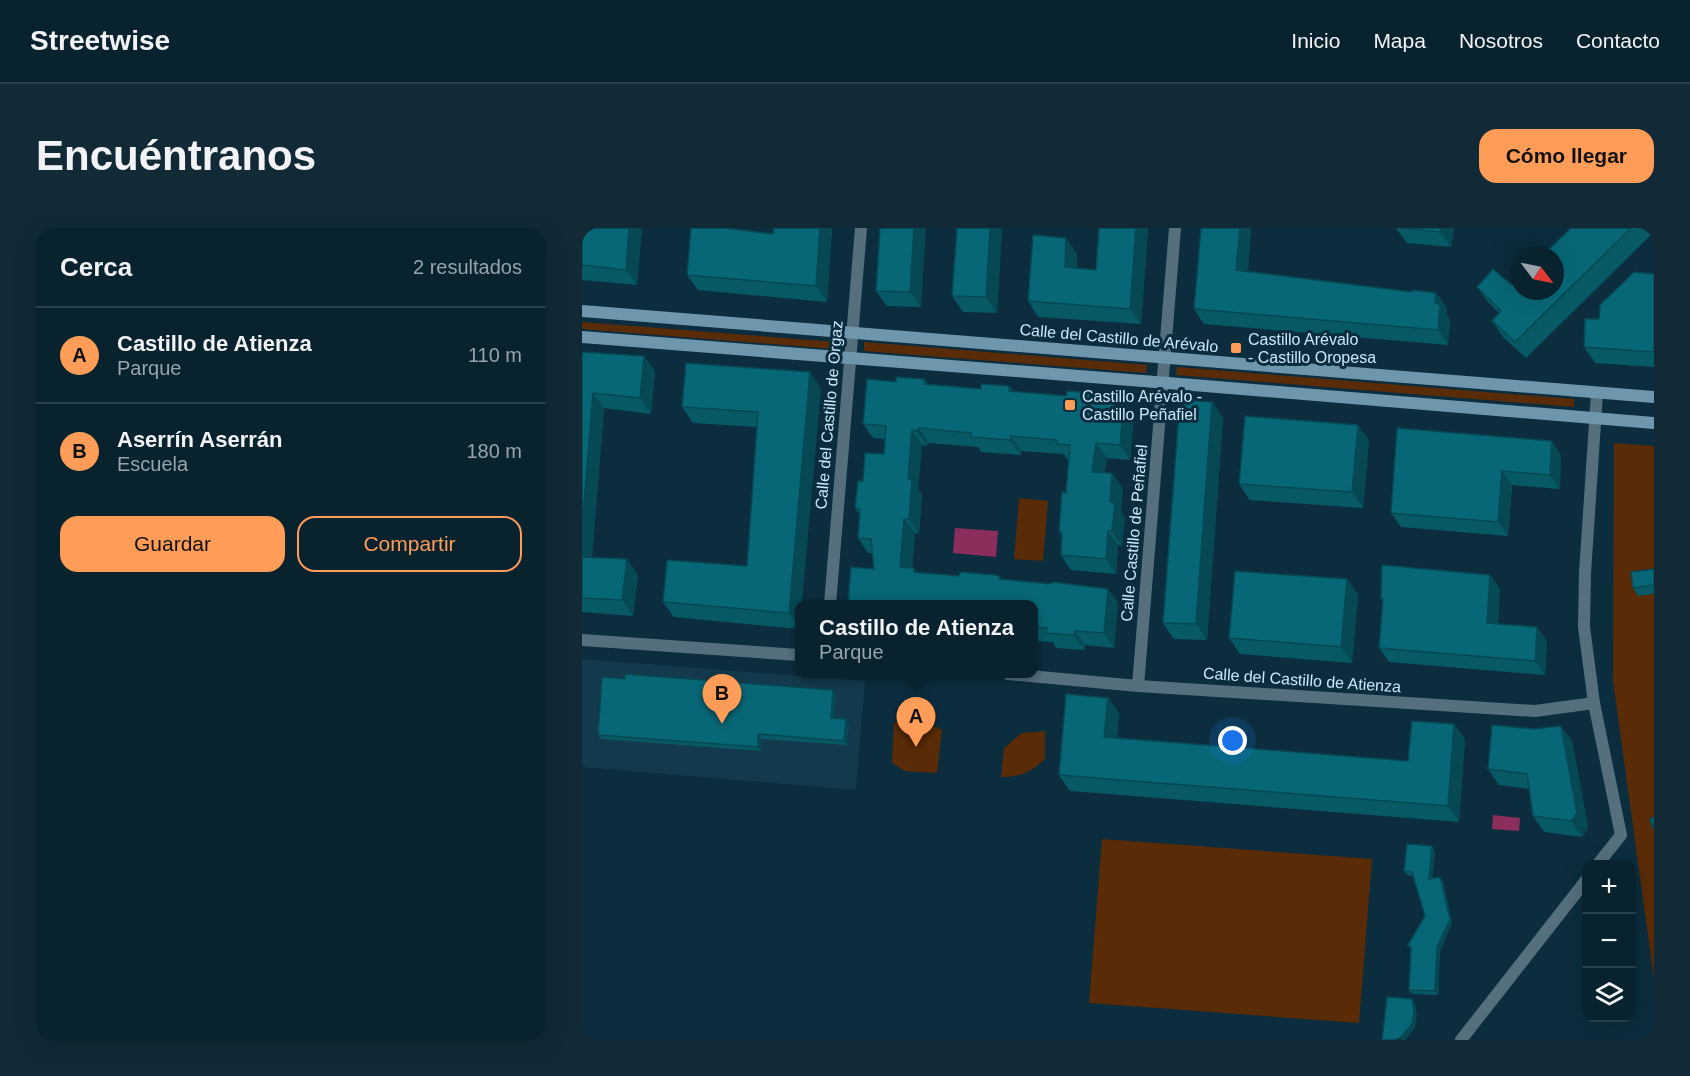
<!DOCTYPE html>
<html lang="es">
<head>
<meta charset="utf-8">
<style>
	body { margin:0; font-family:Helvetica,sans-serif; background:#112a36; color:#f1f3f6 }
	.controls { position:absolute; right:18px; bottom:18px; display:grid; overflow:hidden; border-radius:12px; box-shadow:0 6px 24px #0002 }
	.controls button { width:54px; height:54px; display:grid; place-items:center; padding:0; border:0; border-bottom:2px solid #293f4a; background:#08222e; color:#f1f3f6; font:30px sans-serif }
	.compass { position:absolute; left:928px; top:18px; width:54px; height:54px; border-radius:50%; background:#08222e; box-shadow:0 6px 24px #0002; rotate:122deg }
	.you { position:absolute; left:651px; top:513px; width:21px; height:21px; margin:-15px; border:4px solid #fff; border-radius:50%; background:#1a73e8; box-shadow:0 0 0 9px #1a73e833 }
	.badge { display:grid; place-items:center; width:39px; height:39px; border-radius:50%; background:#fe9c58; color:#111; font-size:20px; font-weight:700 }
	.pin { position:absolute; translate:-50% -50px; filter:drop-shadow(0 2px 3px #0008) }
	.pin::after { content:''; position:absolute; top:32px; width:21px; height:18px; background:inherit; clip-path:polygon(0 0,100% 0,50% 100%) }
	.popup { position:absolute; left:213px; top:372px; width:243px; height:78px; box-sizing:border-box; display:grid; place-content:center; border-radius:12px; background:#08222e; filter:drop-shadow(0 2px 4px #0005); font-size:20px; white-space:nowrap; color:#98a4aa }
	.popup b { font-size:22px; color:#f1f3f6 }
	.popup::after { content:''; position:absolute; left:50%; top:100%; margin-left:-12px; border:12px solid transparent; border-top-color:#08222e }
	.list { margin:0; padding:0; list-style:none }
	h2 { display:flex; justify-content:space-between; align-items:center; height:78px; margin:0; padding:0 24px; font-size:26px }
	h2 small { font-size:20px; font-weight:400; color:#98a4aa }
	.list li { display:grid; grid-template-columns:39px 1fr auto; gap:18px; align-items:center; box-sizing:border-box; height:96px; padding:0 24px; border-top:2px solid #293f4a }
	.list b { display:block; font-size:22px; white-space:nowrap }
	.list p { margin:0; font-size:20px; white-space:nowrap; color:#98a4aa }
	.list em { font-size:20px; font-style:normal; color:#98a4aa }
	.actions { display:flex; gap:12px; padding:18px 24px }
	.actions a { flex:1; padding:14px 0; border:2px solid #fe9c58; border-radius:18px; text-align:center; font-size:21px; color:#fe9c58 }
	.actions .main { background:#fe9c58; color:#111 }
	.icon { flex:none; width:33px; height:33px; fill:none; stroke:currentColor; stroke-width:2; stroke-linecap:round; stroke-linejoin:round }
	.map { position:relative; flex:none; width:1072px; height:812px; overflow:hidden; border-radius:18px }
	header { display:flex; align-items:center; gap:36px; box-sizing:border-box; height:84px; padding:0 30px; background:#08222e; border-bottom:2px solid #293f4a }
	header strong { font-size:28px }
	nav { display:flex; gap:33px; margin-inline-start:auto; font-size:21px }
	.intro { display:flex; align-items:center; justify-content:space-between; box-sizing:border-box; height:144px; padding:0 36px }
	h1 { margin:0; font-size:42px }
	.button { padding:15px 27px; border-radius:18px; background:#fe9c58; color:#111; font-size:21px; font-weight:700 }
	main { display:flex; gap:36px; padding:0 36px }
	aside { flex:1; background:#08222e; border-radius:18px; box-shadow:0 6px 24px #0002 }
	.map>svg:first-child { display:block }
</style>
</head>
<body>
<header>
<strong>Streetwise</strong>
<nav><a>Inicio</a><a>Mapa</a><a>Nosotros</a><a>Contacto</a></nav>
</header>
<div class="intro"><h1>Encuéntranos</h1><a class="button">Cómo llegar</a></div>
<main>
<aside>
<h2>Cerca<small>2 resultados</small></h2>
<ul class="list">
<li><span class="badge">A</span><div><b>Castillo de Atienza</b><p>Parque</p></div><em>110 m</em></li>
<li><span class="badge">B</span><div><b>Aserrín Aserrán</b><p>Escuela</p></div><em>180 m</em></li>
</ul>
<div class="actions"><a class="main">Guardar</a><a>Compartir</a></div>
</aside>
<div class="map">
<svg width="1072" height="812" viewBox="0 0 1072 812">
	<rect width="100%" height="100%" fill="#0b2d3d"/>
	<polygon fill="#133a4c" points="0,431 283,453 274,562 0,539"/>
	<g fill="#592b06">
		<polygon points="0,94 254,114 253,121 0,101"/>
		<polygon points="282,114 565,137 564,145 282,123"/>
		<polygon points="595,139 992,171 992,179 594,147"/>
		<polygon points="1032,215 1072,218 1072,751 1031,453"/>
		<polygon points="437,270 466,273 461,333 432,331"/>
		<polygon points="312,494 348,496 360,502 355,545 323,543 310,535"/>
		<path d="M463 503V531C449 544 438 549 419 549L422 520 440 505Z"/>
		<polygon points="520,611 790,631 777,795 507,775"/>
	</g>
	<g fill="#8b2e5c">
		<polygon points="373,300 416,303 414,329 371,325"/>
		<polygon points="911,587 938,590 937,603 910,601"/>
	</g>
	<g fill="none" stroke-linecap="round" stroke-linejoin="round">
		<g stroke="#566f7d" stroke-width="12">
			<polyline points="1015,165 1003,345 1002,399 1012,475 1039,607 1016,636"/>
			<polyline points="248,376 279,0"/>
			<polyline points="0,412 217,427"/>
			<polyline points="426,446 556,458 953,483 1012,475"/>
			<polyline points="556,458 593,0"/>
			<polyline points="879,812 1005,651"/>
		</g>
		<g stroke="#6e96ac" stroke-width="12">
			<polyline points="0,83 1072,169"/>
			<polyline points="0,109 611,157 1072,195"/>
		</g>
	</g>
	<g fill="#075965">
		<polygon points="0,0 60,0 55,57 0,52"/>
		<polygon points="192,0 250,0 245,74 116,62 105,47 191,6"/>
		<polygon points="298,0 339,79 305,78 294,63"/>
		<polygon points="375,0 420,0 415,85 381,84 370,68"/>
		<polygon points="517,0 566,0 559,96 456,89 446,73 495,25 495,40 514,42"/>
		<polygon points="619,0 669,0 666,44 830,64 854,65 865,80 864,85 868,92 866,117 622,96 612,81"/>
		<polygon points="814,0 872,0 869,19 825,15"/>
		<polygon points="989,0 1071,0 1072,4 944,130 921,109 910,93 917,85 906,74 895,59 930,57"/>
		<polygon points="1072,46 1072,139 1013,135 1002,119 1017,91"/>
		<polygon points="0,124 73,143 69,186 22,180 10,329 56,347 51,388 0,384"/>
		<polygon points="342,151 346,156 399,161 427,158 431,163 484,168 512,165 516,170 552,187 548,232 525,230 522,245 541,260 539,283 543,290 540,318 536,317 534,346 489,342 479,327 480,308 477,304 484,265 487,231 485,231 482,226 439,223 439,227 399,224 396,219 347,215 345,218 340,217 336,261 340,266 337,306 333,305 330,340 335,345 377,348 417,348 420,352 526,361 536,375 532,420 503,417 503,422 474,420 471,414 451,413 451,376 292,341 291,325 286,325 276,310 278,287 273,280 281,253 302,226 303,211 291,210 281,196 314,154"/>
		<polygon points="239,160 217,376 217,401 92,389 81,374 165,338 175,199 111,195 100,179"/>
		<polygon points="630,174 641,190 625,412 592,411 581,395"/>
		<polygon points="815,200 979,227 978,261 930,257 926,308 819,299 809,285"/>
		<polygon points="787,212 781,280 668,272 657,256"/>
		<polygon points="1072,341 1072,366 1056,368 1051,360"/>
		<polygon points="908,347 918,361 916,396 965,413 963,447 807,434 797,420 801,374 799,371"/>
		<polygon points="765,351 776,367 770,435 658,426 647,410"/>
		<polygon points="251,462 254,466 252,490 267,495 265,517 179,511 179,523 19,511 16,507"/>
		<polygon points="526,470 537,485 535,510 826,533 872,496 883,511 877,594 488,563 477,547"/>
		<polygon points="990,513 1006,600 1000,609 962,604 951,588 947,561 917,557 906,541"/>
		<polygon points="853,623 850,651 861,653 870,695 858,723 856,767 830,766 827,762 829,721 826,717 843,688 832,648 825,647 822,643"/>
	</g>
	<g fill="#064853">
		<polygon points="47,0 60,0 55,57 44,42"/>
		<polygon points="238,0 250,0 245,74 234,58"/>
		<polygon points="332,0 344,0 339,79 328,64"/>
		<polygon points="408,0 420,0 415,85 404,69"/>
		<polygon points="554,0 566,0 559,96 548,81"/>
		<polygon points="658,0 669,0 665,57 654,42"/>
		<polygon points="859,0 872,0 869,19 858,4"/>
		<polygon points="484,10 495,25 494,55 483,39"/>
		<polygon points="854,65 865,80 864,85 868,92 866,117 856,102 853,75"/>
		<polygon points="62,128 73,143 69,186 58,170"/>
		<polygon points="228,144 239,160 220,376 217,376 217,399 207,385"/>
		<polygon points="11,165 22,180 9,344 0,332 0,300"/>
		<polygon points="542,173 552,187 548,232 538,217"/>
		<polygon points="630,174 641,190 625,412 614,396"/>
		<polygon points="776,197 787,212 781,280 770,264"/>
		<polygon points="337,200 347,215 345,218 335,203"/>
		<polygon points="330,202 340,217 336,261 340,266 337,306 327,291 326,251"/>
		<polygon points="429,208 439,223 439,227 428,212"/>
		<polygon points="970,213 979,227 978,261 968,247"/>
		<polygon points="514,215 525,230 520,258 510,244"/>
		<polygon points="920,243 930,257 926,308 916,294"/>
		<polygon points="530,245 541,260 539,283 543,290 540,318 530,303 528,274"/>
		<polygon points="322,291 333,305 329,354 318,339"/>
		<polygon points="526,303 536,317 534,346 524,331"/>
		<polygon points="45,331 56,347 51,388 40,372"/>
		<polygon points="908,347 918,361 915,409 905,395"/>
		<polygon points="765,351 776,367 770,435 759,419"/>
		<polygon points="526,361 536,375 532,420 522,405"/>
		<polygon points="955,399 965,413 963,447 953,433"/>
		<polygon points="493,403 503,417 503,422 492,407"/>
		<polygon points="251,462 254,466 252,494 249,490"/>
		<polygon points="526,470 537,485 533,524 522,509"/>
		<polygon points="264,491 267,495 265,517 262,513"/>
		<polygon points="872,496 883,511 877,594 866,578"/>
		<polygon points="979,498 990,513 1006,600 1000,609 989,593"/>
		<polygon points="176,506 179,511 179,523 176,519"/>
		<polygon points="850,618 853,623 850,656 847,651"/>
		<polygon points="858,649 861,653 870,695 858,723 856,767 853,763"/>
		<polygon points="830,771 833,775 835,787 833,800 823,812 819,812 818,810"/>
	</g>
	<g fill="#086776" stroke="#064853" stroke-width="1.5">
		<polygon points="0,0 47,0 44,42 0,37"/>
		<polygon points="109,0 143,0 191,6 192,0 238,0 234,58 105,47"/>
		<polygon points="298,0 332,0 328,64 294,63"/>
		<polygon points="375,0 408,0 404,69 370,68"/>
		<polygon points="517,0 554,0 548,81 446,73 451,7 484,10 483,39 514,42"/>
		<polygon points="619,0 658,0 654,42 830,64 830,62 854,65 853,75 858,77 856,102 612,81"/>
		<polygon points="819,0 859,0 858,4"/>
		<polygon points="989,0 1049,0 933,114 910,93 919,83 895,59 911,41 930,57 937,50 937,63 973,63 973,27 961,27"/>
		<polygon points="1052,44 1072,46 1072,124 1002,119 1003,91 1017,91 1018,77"/>
		<polygon points="0,124 62,128 58,170 11,165 0,300"/>
		<polygon points="104,135 228,144 207,385 81,374 85,332 165,338 176,184 100,179"/>
		<polygon points="314,149 342,151 342,156 399,161 399,156 427,158 427,163 484,168 485,163 512,165 512,170 542,173 538,217 514,215 510,244 530,245 528,274 533,275 530,303 526,303 524,331 479,327 480,304 477,304 480,264 484,265 488,217 475,216 475,212 429,208 428,212 389,209 389,205 337,200 335,203 330,202 326,251 330,251 327,291 322,291 318,339 332,340 332,344 377,348 378,344 414,347 417,348 417,351 469,356 471,354 526,361 522,405 493,403 492,407 464,405 465,400 451,399 451,376 266,376 269,339 292,341 289,311 276,310 278,281 273,280 276,253 281,253 283,225 302,226 304,198 281,196 285,151 314,154"/>
		<polygon points="598,171 630,174 614,396 581,395"/>
		<polygon points="663,188 776,197 770,264 657,256"/>
		<polygon points="815,200 970,213 968,247 920,243 916,294 809,285"/>
		<polygon points="0,329 45,331 40,372 0,370"/>
		<polygon points="800,337 908,347 905,395 955,399 953,433 797,420 801,371 799,371"/>
		<polygon points="1072,341 1072,357 1051,360 1049,344"/>
		<polygon points="653,343 765,351 759,419 647,410"/>
		<polygon points="43,446 251,462 249,490 264,491 262,513 176,506 176,519 16,507 20,449 43,451"/>
		<polygon points="484,466 526,470 522,509 826,533 830,493 872,496 866,578 477,547"/>
		<polygon points="910,497 951,501 979,498 995,585 989,593 951,588 945,546 906,541"/>
		<polygon points="1072,589 1072,602 1068,591"/>
		<polygon points="825,616 850,618 847,651 858,649 868,691 855,719 853,763 827,762 829,719 826,717 843,688 830,644 822,643"/>
		<polygon points="805,769 830,771 832,783 830,796 818,810 812,812 800,812"/>
	</g>
	<g fill="#fe9c58" stroke="#0b2d3d" stroke-width="2">
		<rect x="648" y="114" width="12" height="12" rx="3"/>
		<rect x="482" y="171" width="12" height="12" rx="3"/>
	</g>
	<g text-anchor="middle" dominant-baseline="central" stroke-width="6" stroke-linejoin="round" paint-order="stroke">
		<g font-size="16" fill="#cae8fa" stroke="#0b2d3d">
			<text transform="translate(537 110) rotate(5)">Calle del Castillo de Arévalo</text>
			<text transform="translate(247 187) rotate(-85)">Calle del Castillo de Orgaz</text>
			<text transform="translate(552 305) rotate(-85)">Calle Castillo de Peñafiel</text>
			<text transform="translate(720 452) rotate(4)">Calle del Castillo de Atienza</text>
		</g>
		<g font-size="16" fill="#cae8fa" stroke="#0b2d3d" text-anchor="start">
			<text x="666" y="111">Castillo Arévalo<tspan x="666" dy="18">- Castillo Oropesa</tspan></text>
			<text x="500" y="168">Castillo Arévalo -<tspan x="500" dy="18">Castillo Peñafiel</tspan></text>
		</g>
	</g>
</svg>
<div class="controls">
<button>+</button>
<button>−</button>
<button><svg class="icon" aria-label="layers" viewBox="0 0 24 24"><path d="M12 4l9 5-9 5-9-5zM3 14l9 5 9-5"/></svg></button>
</div>
<svg class="compass" viewBox="-18 -18 36 36"><path d="M0-13l5 13h-10z" fill="#e53935"/><path d="M0 13l5-13h-10z" fill="#98a4aa"/></svg>
<div class="you"></div>
<div class="pin badge" style="left:334px;top:519px">A</div>
<div class="popup"><b>Castillo de Atienza</b>Parque</div>
<div class="pin badge" style="left:140px;top:496px">B</div>
</div>
</main>
</body>
</html>
